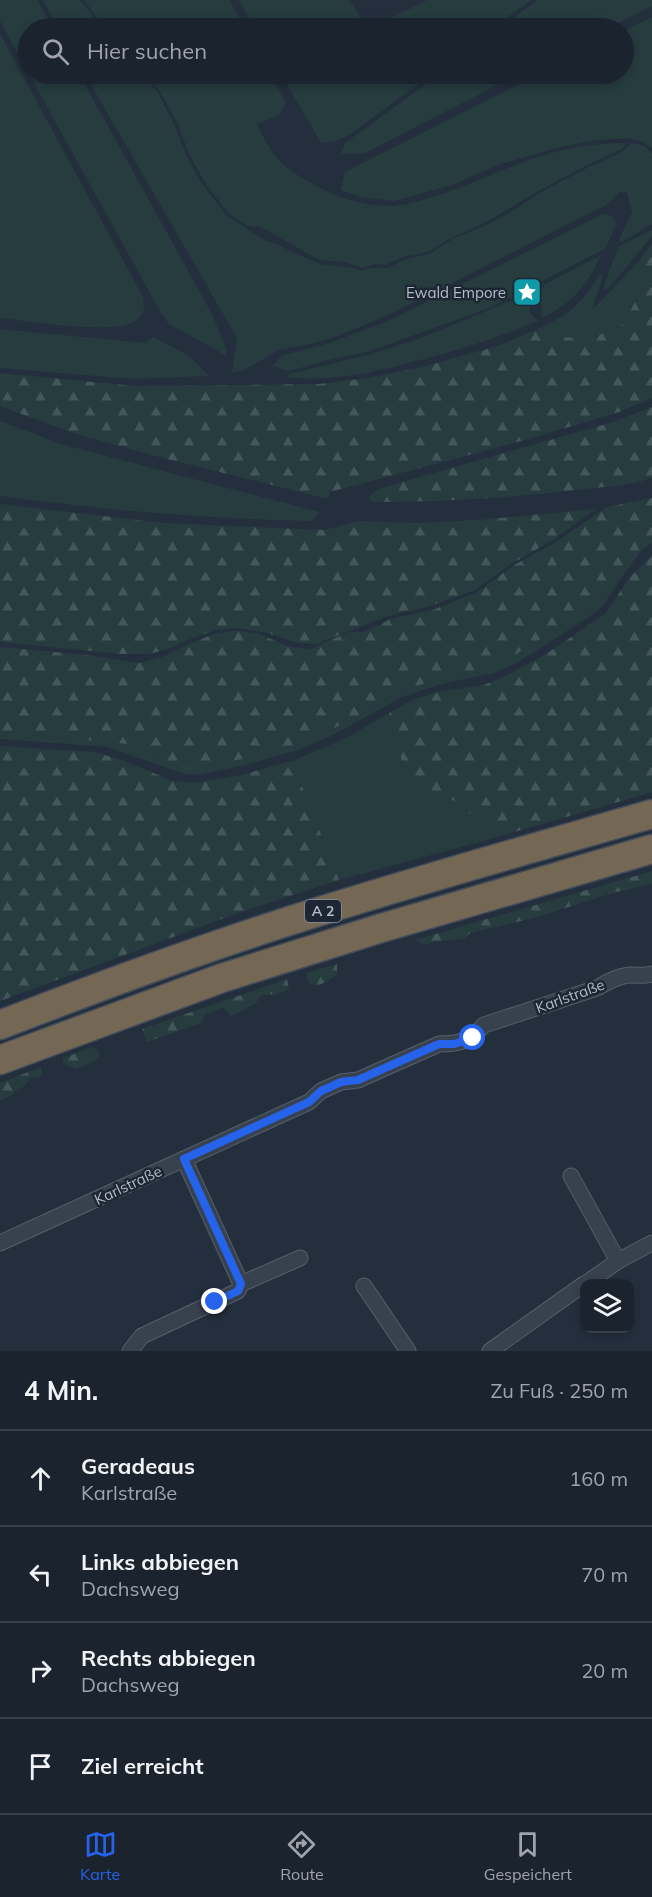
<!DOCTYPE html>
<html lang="de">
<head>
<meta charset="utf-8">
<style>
	body { margin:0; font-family:Mulish,sans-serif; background:#282f3a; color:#f1f3f6 }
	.controls { position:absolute; right:18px; bottom:18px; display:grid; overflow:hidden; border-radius:12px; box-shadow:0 3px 9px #0003 }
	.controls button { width:54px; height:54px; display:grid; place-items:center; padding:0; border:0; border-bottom:2px solid #39404a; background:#1b232e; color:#f1f3f6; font:30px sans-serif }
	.stop { position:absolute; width:18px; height:18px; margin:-14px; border:4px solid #2563eb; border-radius:50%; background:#fff }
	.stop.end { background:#2563eb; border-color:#fff; box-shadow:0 2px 6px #0008 }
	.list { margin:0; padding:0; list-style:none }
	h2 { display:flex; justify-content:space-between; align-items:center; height:78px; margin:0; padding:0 24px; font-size:26px }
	h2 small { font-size:20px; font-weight:400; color:#a0a4aa }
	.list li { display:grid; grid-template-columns:39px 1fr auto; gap:18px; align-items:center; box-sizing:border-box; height:96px; padding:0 24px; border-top:2px solid #39404a }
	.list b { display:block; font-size:22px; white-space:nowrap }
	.list p { margin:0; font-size:20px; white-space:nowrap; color:#a0a4aa }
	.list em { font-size:20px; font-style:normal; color:#a0a4aa }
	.icon { flex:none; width:33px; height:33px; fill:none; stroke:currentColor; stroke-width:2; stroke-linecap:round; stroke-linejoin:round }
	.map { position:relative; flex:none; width:652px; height:1351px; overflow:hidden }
	.search { position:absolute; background:#1b232e; box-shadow:0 3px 9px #0003; left:18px; right:18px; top:18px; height:66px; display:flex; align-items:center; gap:15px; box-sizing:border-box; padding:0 21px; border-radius:33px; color:#a0a4aa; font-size:22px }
	.sheet { height:462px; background:#1b232e }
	nav { display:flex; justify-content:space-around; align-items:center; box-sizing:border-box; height:84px; border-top:2px solid #39404a; background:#1b232e; font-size:16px; color:#a0a4aa }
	nav a { display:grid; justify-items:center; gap:3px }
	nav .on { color:#2563eb }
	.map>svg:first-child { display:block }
</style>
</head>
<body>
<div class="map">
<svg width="652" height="1351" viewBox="0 0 652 1351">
	<defs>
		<pattern id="forest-firs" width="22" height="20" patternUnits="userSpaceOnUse" patternTransform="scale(1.5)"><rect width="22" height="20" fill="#263c3f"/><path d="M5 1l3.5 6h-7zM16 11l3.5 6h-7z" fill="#435659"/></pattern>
	</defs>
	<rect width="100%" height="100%" fill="#242f3e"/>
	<g fill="#263c3f">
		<polygon points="0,0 37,0 53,28 28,28 28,72 0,21"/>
		<polygon points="43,0 80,0 102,28 59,28"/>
		<polygon points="84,0 229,0 245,28 105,28"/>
		<polygon points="239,0 350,0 361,19 369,25 379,24 427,0 531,0 493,28 255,28"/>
		<polygon points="538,0 652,0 652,6 608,28 500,28"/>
		<polygon points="652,17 652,148 643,142 629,138 599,140 560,147 501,164 452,185 394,201 360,197 341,190 345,172 539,74 624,74 624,31"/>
		<path d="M0 34 143 297 144 312C141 315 137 320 134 322 111 335 28 321 0 318Z"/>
		<polygon points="29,74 79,74 212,314 227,351 225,355 169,324 161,313"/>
		<polygon points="85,74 142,74 157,91 174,124 186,155 200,181 226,215 266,241 276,244 308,259 320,264 355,268 360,271 371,268 386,268 394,265 405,259 429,254 456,237 487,225 514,210 541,192 587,168 622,152 632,143 645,146 652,154 652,224 620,243 620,237 632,212 627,193 620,192 606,205 395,312 338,336 310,344 279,350 244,370 232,373 237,338"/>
		<path d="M145 74H270L286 103 279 115 257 124C273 159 282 167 315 185 341 200 377 210 407 204 446 196 489 174 527 161 559 149 592 143 626 143L622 149 587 165 542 189 486 222 444 242 432 250 424 253 406 256 385 265 376 264 362 268 344 262 319 260 261 227 245 225 228 213 206 184 189 154 178 124 160 92Z"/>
		<polygon points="281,74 432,74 348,136 333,142 321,143"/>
		<polygon points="440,74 519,74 365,153 341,154 345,143"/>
		<polygon points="603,214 613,217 616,222 615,227 606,248 542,281 531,277 511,286 516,295 484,310 370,351 329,360 289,371 272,366 281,356 329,343 386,322"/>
		<polygon points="652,230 652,236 608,289 603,289 618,247"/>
		<path d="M601 255C587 287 572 302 541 319L542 305 533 302 532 300 540 296 544 285Z"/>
		<path d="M638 262 641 291 623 324 592 338 553 337 536 330C570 314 581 305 600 274L603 275 592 310Z"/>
		<path d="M517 298 521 306 529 302 531 305 529 312 538 321C499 337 461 350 420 360 378 371 332 383 288 377L289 374 372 354 424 337Z"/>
		<polygon points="0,329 146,343 153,337 189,356 209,376 133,379 0,368"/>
		<path d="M0 421 61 444 319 512 312 521C208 519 104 510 0 496Z"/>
		<polygon points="621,578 602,607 589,617 515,664 494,673 438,685 402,697 335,734 298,750 245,765 198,775 185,774 107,747 0,739 0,732 127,744 152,753 176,767 253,757 302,743 345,723 401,692 429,682 460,675 503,662 583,613"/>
		<polygon points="389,713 408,785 455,801 498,837 339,880 292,761 348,737"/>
	</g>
	<g fill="url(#forest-firs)">
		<polygon points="652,244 652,398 619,412 532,438 330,492 328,499 163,458 73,433 0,406 0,373 135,386 320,384 367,378 422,367 498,346 536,330 554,337 592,338 623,324 641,291 638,262"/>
		<path d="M652 407V478C627 486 601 487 575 490 508 498 440 502 372 502L369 497 378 489 613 422Z"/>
		<polygon points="652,498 652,542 641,551 621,578 583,613 503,662 460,675 429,682 401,692 345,723 302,743 253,757 193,769 176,767 152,753 127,744 0,732 0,647 87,655 139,663 162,657 182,647 216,633 237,631 257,633 290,647 310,649 349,632 363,632 380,625 390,619 433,610 477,592 514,565 553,544 607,507"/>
		<polygon points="0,504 163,523 325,530 357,521 414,523 479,520 596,509 551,541 511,564 475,590 430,606 388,616 316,644 297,643 268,633 237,628 217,630 195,637 170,648 150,654 121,654 0,642"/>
		<polygon points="652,555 652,792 498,837 455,801 408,785 389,713 415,699 438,692 484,685 510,674 549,652 605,614 629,578"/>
		<polygon points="0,746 93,752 119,759 173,781 196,783 241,775 292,761 339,880 238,913 0,1001"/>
		<polygon points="652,871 652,884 616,892 534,918 470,933 464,939 438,941 425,945 415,940"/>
		<path d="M337 964V975C328 981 318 989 308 982L306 973Z"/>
		<path d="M287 979 289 989 278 994 261 995 256 1003C246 1007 240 1013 230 1016L223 1007 205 1015 201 1023 147 1042 142 1029Z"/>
		<path d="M92 1047 99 1052 100 1055C96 1063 84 1064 77 1069L63 1064V1058Z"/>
		<polygon points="41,1067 42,1076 31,1078 23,1087 17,1089 12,1095 0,1101 0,1083"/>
	</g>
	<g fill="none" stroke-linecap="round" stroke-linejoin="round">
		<g stroke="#565f6c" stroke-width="17">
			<g id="street">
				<polyline points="571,1176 618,1261"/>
				<path d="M0 1243 309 1102 321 1091 341 1082 358 1080 439 1044C460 1044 470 1041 484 1025L597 988C607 982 620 975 631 975 640 975 644 976 652 974"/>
				<polyline points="241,1284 300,1258"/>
				<polyline points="585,1284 618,1261 652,1243"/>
				<polyline points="364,1286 408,1351"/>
				<polyline points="130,1351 142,1336 238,1291 241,1284 184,1159"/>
				<polyline points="490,1351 584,1284"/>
			</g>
		</g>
		<g stroke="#434c59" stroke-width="31">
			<g id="highway">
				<path d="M0 1025C95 988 190 953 286 922 407 883 530 849 652 814"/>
				<polyline points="0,1060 222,978 378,929 652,849"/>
			</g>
		</g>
		<use href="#street" stroke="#38414e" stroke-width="15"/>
		<use href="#highway" stroke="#746855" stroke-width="28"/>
	</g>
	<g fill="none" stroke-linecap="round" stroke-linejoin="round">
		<polyline stroke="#2563eb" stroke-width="8" points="215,1302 238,1291 241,1284 184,1159 309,1102 321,1091 341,1082 358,1080 439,1044 454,1044 473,1038"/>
	</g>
	<defs>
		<g id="sight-square" transform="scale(1.5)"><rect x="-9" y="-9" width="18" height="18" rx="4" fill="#0f9aa8" stroke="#1d2633"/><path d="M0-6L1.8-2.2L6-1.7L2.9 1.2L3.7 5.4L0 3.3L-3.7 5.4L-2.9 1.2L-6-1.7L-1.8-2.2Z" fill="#fff"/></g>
	</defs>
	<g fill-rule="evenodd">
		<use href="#sight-square" x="527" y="292"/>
	</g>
	<g text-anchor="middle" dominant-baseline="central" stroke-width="5" stroke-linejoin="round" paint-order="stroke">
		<rect fill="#1d2633" stroke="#878f9c" stroke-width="1.5" x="305" y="900" width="36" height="22" rx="4.5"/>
		<g font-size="14" font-weight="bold" fill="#b4bcc9">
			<text x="323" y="911">A 2</text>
		</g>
		<g font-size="15" fill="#b4bcc9" stroke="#1d2633" text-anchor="end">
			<text x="506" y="292">Ewald Empore</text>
		</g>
		<g font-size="15" fill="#b4bcc9" stroke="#1d2633">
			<text transform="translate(570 996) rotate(-20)">Karlstraße</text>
			<text transform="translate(128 1185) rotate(-25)">Karlstraße</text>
		</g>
	</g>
</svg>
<div class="controls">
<button><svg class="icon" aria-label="layers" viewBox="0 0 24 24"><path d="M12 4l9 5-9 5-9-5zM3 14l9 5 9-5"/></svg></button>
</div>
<div class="stop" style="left:473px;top:1038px"></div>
<div class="stop end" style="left:215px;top:1302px"></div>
<div class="search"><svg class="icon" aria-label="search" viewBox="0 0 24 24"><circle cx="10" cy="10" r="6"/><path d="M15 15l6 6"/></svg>Hier suchen</div>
</div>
<section class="sheet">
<h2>4 Min.<small>Zu Fuß · 250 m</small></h2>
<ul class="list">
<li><svg class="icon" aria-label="ahead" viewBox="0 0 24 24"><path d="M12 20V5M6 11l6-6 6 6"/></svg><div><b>Geradeaus</b><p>Karlstraße</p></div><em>160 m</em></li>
<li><svg class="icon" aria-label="left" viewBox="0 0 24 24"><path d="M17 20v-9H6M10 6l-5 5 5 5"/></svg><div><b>Links abbiegen</b><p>Dachsweg</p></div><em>70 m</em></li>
<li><svg class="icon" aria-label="right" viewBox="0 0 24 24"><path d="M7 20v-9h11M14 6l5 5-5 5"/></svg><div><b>Rechts abbiegen</b><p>Dachsweg</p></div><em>20 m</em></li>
<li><svg class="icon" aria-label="arrive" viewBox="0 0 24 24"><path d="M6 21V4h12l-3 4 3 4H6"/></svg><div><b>Ziel erreicht</b></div></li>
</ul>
</section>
<nav>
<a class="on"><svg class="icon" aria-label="map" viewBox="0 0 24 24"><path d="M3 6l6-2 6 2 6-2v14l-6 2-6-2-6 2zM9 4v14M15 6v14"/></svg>Karte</a>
<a><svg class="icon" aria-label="directions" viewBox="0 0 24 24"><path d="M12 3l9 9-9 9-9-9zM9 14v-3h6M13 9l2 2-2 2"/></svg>Route</a>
<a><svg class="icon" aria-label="saved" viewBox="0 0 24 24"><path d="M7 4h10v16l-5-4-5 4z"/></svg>Gespeichert</a>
</nav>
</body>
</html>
